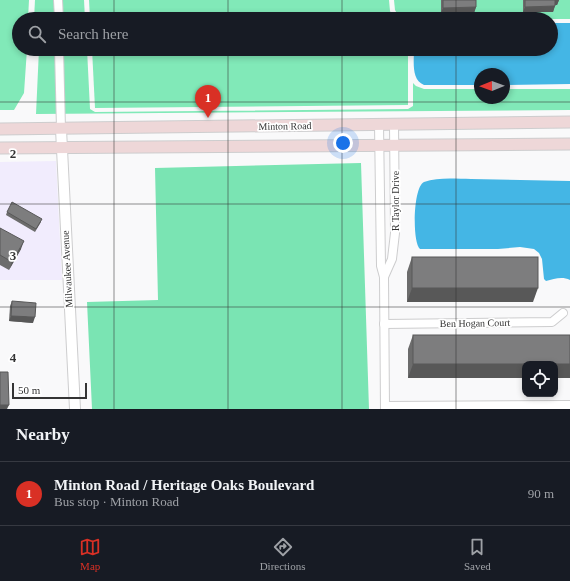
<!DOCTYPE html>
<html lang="en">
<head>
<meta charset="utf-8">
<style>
	body { margin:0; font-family:"Times New Roman",serif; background:#242831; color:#f1f3f6 }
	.controls { position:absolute; right:12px; bottom:12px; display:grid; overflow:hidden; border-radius:8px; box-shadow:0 2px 6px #0003 }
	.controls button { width:36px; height:36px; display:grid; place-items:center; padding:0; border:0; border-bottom:1px solid #363941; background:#171b24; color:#f1f3f6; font:20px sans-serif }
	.compass { position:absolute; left:474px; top:68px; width:36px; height:36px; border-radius:50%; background:#171b24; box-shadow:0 2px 6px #0003; rotate:269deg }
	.scale { position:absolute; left:12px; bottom:10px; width:75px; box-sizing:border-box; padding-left:4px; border:2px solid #343434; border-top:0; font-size:11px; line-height:14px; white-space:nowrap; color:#343434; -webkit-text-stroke:3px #fff; paint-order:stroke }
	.you { position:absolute; left:343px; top:143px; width:14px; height:14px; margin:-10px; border:3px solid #fff; border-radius:50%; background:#1a73e8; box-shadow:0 0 0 6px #1a73e833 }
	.badge { display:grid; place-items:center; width:26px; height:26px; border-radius:50%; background:#d93025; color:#fff; font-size:13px; font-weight:700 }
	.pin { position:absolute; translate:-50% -33px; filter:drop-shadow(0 1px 2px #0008) }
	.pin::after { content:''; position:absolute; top:21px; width:14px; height:12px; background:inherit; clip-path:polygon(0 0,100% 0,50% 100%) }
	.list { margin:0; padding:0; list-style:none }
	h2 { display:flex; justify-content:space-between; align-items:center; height:52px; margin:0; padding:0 16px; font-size:17px }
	h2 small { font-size:13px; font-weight:400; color:#9ea1a6 }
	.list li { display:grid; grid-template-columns:26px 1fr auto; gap:12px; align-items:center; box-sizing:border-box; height:64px; padding:0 16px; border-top:1px solid #363941 }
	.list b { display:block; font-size:15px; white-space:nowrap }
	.list p { margin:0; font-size:13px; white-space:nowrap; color:#9ea1a6 }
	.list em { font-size:13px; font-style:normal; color:#9ea1a6 }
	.icon { flex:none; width:22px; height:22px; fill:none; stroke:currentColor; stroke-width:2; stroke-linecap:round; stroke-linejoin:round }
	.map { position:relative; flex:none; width:570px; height:409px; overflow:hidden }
	.search { position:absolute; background:#171b24; box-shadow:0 2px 6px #0003; left:12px; right:12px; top:12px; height:44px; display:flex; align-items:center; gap:10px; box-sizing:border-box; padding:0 14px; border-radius:22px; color:#9ea1a6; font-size:15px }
	.sheet { height:116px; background:#171b24 }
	nav { display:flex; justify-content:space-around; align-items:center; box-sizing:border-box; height:56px; border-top:1px solid #363941; background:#171b24; font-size:11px; color:#9ea1a6 }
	nav a { display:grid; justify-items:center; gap:2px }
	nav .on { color:#d93025 }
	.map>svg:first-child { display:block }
</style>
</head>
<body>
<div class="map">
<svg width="570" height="409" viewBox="0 0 570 409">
	<rect width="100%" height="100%" fill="#f9f9fa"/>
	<polygon fill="#f1ecfd" points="56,161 62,280 0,280 0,162"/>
	<g fill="#81e9b8">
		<polygon points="0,0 29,0 28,19 19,19 19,49 27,49 24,93 14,110 0,110"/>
		<polygon points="35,0 84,0 85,19 34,19"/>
		<polygon points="89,0 389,0 390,11 394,19 90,19"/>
		<polygon points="394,0 570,0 570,19 416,19 399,17 395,10"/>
		<polygon points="39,49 87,49 90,109 95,112 408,109 413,106 413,83 416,86 424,89 480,89 480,98 504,98 504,89 570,89 570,110 36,114"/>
		<polygon points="92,49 408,49 408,105 95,108"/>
	</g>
	<polygon fill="#7ae4b3" points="361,163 369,409 92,409 87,302 158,300 155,168"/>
	<g fill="#44b6e5">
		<path d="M551 23H570V84L504 85V74H480V85H424C411 80 414 61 414 49H551Z"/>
		<path d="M471 179 570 181V280C562 276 554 279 546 281L544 279 542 259 539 253 534 249 520 247 498 249H420C412 242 413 187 424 182 438 177 456 179 471 179Z"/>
	</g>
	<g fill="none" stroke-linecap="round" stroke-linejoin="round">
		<g stroke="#cdcdce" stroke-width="10">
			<g id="minor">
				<polyline points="58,0 59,19"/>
				<polyline points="59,49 61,129"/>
				<polyline points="379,124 381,266 384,277 385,409"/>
				<polyline points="384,277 392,259 395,233 394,124"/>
				<polyline points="384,324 552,322 563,313"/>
				<polyline points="385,406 570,405"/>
			</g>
		</g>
		<g stroke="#cdcdce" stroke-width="12">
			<polyline id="tertiary" points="61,129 75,409"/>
		</g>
		<g stroke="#cdcdce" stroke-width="13">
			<g id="secondary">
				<polyline points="0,129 570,122"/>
				<polyline points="0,148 570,144"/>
			</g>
		</g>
		<use href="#minor" stroke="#fff" stroke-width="8"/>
		<use href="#tertiary" stroke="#fff" stroke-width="10"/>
		<use href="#secondary" stroke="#eed7d8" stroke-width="11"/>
	</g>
	<g fill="#6c6c6c">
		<polygon points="441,0 476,0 476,7 474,13 441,13"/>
		<polygon points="523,0 559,0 557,5 555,5 553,12 523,12"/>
		<polygon points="7,212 41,222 35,232 6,215"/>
		<polygon points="0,228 21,249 9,270 0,265"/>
		<polygon points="412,257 533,302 407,302 407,272"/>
		<polygon points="12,301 33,323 9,321 10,306"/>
		<polygon points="413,335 570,335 570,378 555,378 555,364 525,364 525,378 408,378 408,349"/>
	</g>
	<g fill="#585858">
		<polygon points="555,0 559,0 557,5 553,5"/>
		<polygon points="555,6 553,12 523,12 525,7"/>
		<polygon points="476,7 474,13 441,13 443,8"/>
		<polygon points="24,241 21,249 9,270 12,262"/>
		<polygon points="412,288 538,288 533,302 407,302"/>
		<polygon points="11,316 35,317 33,323 9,321"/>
		<polygon points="413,364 570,364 570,378 555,378 555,364 525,364 525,378 408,378"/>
		<polygon points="0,405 9,405 7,409 0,409"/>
	</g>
	<g fill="#7d7d7e" stroke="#585858">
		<polygon points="443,0 476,0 476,7 443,8"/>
		<polygon points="525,0 555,0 555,6 525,7"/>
		<polygon points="12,202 42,219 36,229 7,212"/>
		<polygon points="0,228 24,241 12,262 0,255"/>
		<rect x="412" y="257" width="126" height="31"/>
		<polygon points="12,301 36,303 35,317 11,316"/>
		<rect x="413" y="335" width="157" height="29"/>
		<polygon points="0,372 8,372 9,405 0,405"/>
	</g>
	<path fill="none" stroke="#343434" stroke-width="1" stroke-opacity="0.55" d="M114 0V19M228 0V19M342 0V19M456 0V19M114 49V409M228 49V409M342 49V409M456 49V409M0 102H570M0 204H570M0 307H570"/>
	<g text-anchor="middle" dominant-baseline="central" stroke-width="3.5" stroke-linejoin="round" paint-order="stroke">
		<g font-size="10" fill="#343434" stroke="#fff">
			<text transform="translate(285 126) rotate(-1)">Minton Road</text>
			<text transform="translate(395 201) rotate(-90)">R Taylor Drive</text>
			<text transform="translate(67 269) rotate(-93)">Milwaukee Avenue</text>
			<text transform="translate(475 323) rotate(-1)">Ben Hogan Court</text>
		</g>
	</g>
	<g font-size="13" text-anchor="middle" font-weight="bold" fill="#343434" stroke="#fff" stroke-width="3.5" stroke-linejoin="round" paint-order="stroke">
		<text x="13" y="158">2</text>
		<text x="13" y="260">3</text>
		<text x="13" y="362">4</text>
	</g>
</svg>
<div class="controls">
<button><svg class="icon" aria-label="locate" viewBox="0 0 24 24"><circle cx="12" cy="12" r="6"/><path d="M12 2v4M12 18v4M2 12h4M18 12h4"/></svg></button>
</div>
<svg class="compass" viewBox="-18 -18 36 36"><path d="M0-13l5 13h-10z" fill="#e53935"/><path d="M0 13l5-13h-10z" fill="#9ea1a6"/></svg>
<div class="scale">50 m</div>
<div class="you"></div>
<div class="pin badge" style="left:208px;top:118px">1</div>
<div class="search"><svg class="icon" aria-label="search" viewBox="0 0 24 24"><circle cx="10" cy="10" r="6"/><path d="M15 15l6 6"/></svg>Search here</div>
</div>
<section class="sheet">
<h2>Nearby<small></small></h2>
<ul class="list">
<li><span class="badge">1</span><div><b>Minton Road / Heritage Oaks Boulevard</b><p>Bus stop · Minton Road</p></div><em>90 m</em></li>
</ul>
</section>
<nav>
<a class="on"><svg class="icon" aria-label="map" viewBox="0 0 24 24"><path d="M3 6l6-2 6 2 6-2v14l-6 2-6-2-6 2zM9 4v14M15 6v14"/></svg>Map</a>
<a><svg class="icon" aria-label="directions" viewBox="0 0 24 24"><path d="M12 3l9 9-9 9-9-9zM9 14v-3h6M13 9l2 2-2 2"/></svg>Directions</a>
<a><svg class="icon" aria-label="saved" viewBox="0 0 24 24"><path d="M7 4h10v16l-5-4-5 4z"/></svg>Saved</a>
</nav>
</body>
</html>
